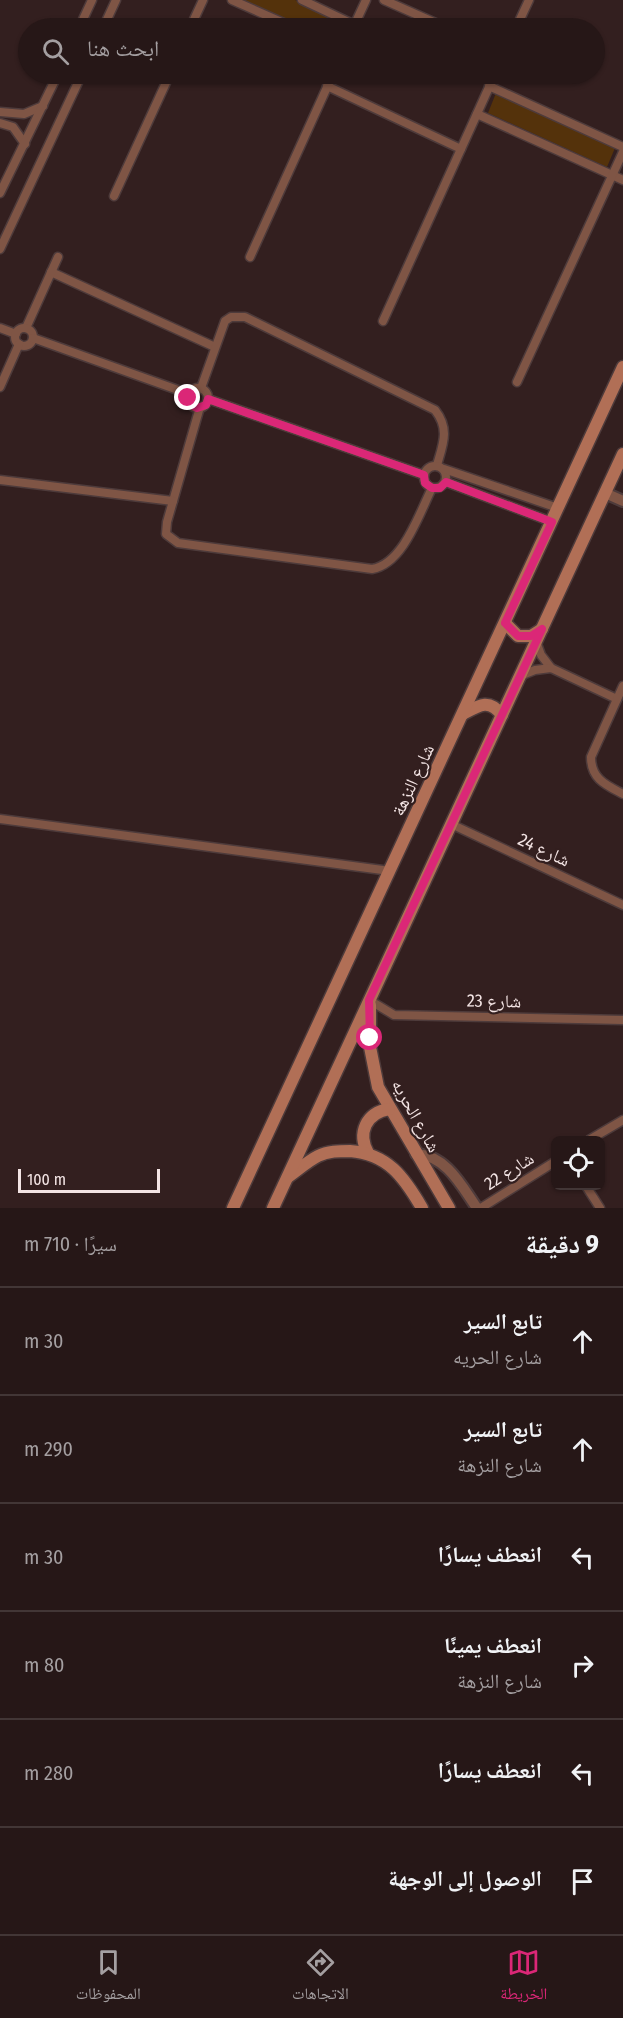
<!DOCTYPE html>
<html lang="ar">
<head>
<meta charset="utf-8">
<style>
	body { margin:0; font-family:"Fira Sans Condensed","Noto Naskh Arabic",sans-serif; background:#322424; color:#f1f3f6; direction:rtl }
	.controls { position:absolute; right:18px; bottom:18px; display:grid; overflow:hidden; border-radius:9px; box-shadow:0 2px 4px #0004 }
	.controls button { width:54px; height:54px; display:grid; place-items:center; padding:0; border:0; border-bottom:2px solid #423636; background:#261717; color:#f1f3f6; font:30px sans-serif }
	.scale { position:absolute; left:18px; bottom:15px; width:142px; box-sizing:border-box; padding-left:6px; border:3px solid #f3e4e4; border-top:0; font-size:16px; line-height:21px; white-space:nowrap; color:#f3e4e4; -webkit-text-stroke:4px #331f1f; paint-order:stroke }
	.stop { position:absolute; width:18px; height:18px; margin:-14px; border:4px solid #db2777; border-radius:50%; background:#fff }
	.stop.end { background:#db2777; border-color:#fff; box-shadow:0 2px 6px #0008 }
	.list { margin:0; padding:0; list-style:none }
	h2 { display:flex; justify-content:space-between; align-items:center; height:78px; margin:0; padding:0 24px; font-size:26px }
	h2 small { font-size:20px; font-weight:400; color:#a49fa1 }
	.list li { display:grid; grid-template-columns:39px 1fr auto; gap:18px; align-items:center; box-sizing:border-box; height:108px; padding:0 24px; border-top:2px solid #423636 }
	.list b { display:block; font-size:22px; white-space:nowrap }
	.list p { margin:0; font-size:20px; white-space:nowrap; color:#a49fa1 }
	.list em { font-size:20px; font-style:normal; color:#a49fa1 }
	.icon { flex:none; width:33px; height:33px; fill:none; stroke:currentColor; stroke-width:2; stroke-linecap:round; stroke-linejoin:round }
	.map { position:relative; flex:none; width:623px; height:1208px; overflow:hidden; direction:ltr }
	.search { position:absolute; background:#261717; box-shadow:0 2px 4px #0004; left:18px; right:18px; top:18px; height:66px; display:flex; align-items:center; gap:15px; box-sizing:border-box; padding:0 21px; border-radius:33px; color:#a49fa1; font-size:22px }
	.sheet { height:726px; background:#261717 }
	nav { display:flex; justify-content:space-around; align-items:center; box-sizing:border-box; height:84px; border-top:2px solid #423636; background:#261717; font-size:16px; color:#a49fa1 }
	nav a { display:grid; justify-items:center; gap:3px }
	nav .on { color:#db2777 }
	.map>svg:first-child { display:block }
</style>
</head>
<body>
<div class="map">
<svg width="623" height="1208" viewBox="0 0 623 1208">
	<rect width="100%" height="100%" fill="#331f1f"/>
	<g fill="#54320b">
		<polygon points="239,0 295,0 345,23 342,28 301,28"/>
		<polygon points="496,93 615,148 607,167 488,113"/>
	</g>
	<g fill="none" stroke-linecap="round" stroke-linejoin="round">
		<g stroke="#4e3b3b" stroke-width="11">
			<g id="minor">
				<polyline points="232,0 295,28"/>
				<polyline points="302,0 355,25"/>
				<polyline points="384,0 447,28"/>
				<polyline points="79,28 92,0"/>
				<polyline points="103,28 116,0"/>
				<polyline points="190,28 203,0"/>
				<polyline points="353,28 366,0"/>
				<polyline points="516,28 529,0"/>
				<polyline points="327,86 461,149"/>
				<polyline points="489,86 623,147"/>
				<polyline points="0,112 24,114 43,106"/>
				<polyline points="477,114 623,180"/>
				<polyline points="0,123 13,127 25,144"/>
				<polyline points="0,193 58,74"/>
				<polyline points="114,196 170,74"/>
				<polyline points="0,249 82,74"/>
				<polyline points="250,257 333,74"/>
				<polyline points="51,272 215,347"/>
				<polyline points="383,321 495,74"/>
				<polyline points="0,328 16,334"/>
				<polyline points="26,328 58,257"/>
				<circle cx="24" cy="337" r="9"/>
				<polyline points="33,338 189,394"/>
				<polyline points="517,382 623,152"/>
				<polyline points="0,387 19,344"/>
				<circle cx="198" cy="398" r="10"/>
				<path d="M201 388 225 321 231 317H245L435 410C450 429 443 444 437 465"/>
				<polyline points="208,399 424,475"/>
				<path d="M200 407 167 522 166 534 178 543 372 569C403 564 419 514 432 488"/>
				<circle cx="435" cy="477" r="11"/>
				<polyline points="444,469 558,508"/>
				<polyline points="0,480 173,501"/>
				<polyline points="446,482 552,522"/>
				<polyline points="536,641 541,655 551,668"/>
				<polyline points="520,676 535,670 551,668 617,699"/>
				<path d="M623 686 591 757C591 779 606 785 623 794"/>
				<polyline points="0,819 390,871"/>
				<polyline points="451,824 623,905"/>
				<polyline points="369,1000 394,1015 623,1020"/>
				<polyline points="589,1140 623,1120"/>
				<polyline points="586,1186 600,1208"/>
				<polyline points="481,1208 556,1161"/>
			</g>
		</g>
		<g stroke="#4e3b3b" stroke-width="14">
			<g id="tertiary">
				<polyline points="605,493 623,501"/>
				<path d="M416 1154C447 1156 461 1185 477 1208"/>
			</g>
		</g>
		<g stroke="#4e3b3b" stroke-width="15">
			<g id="secondary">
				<polyline points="505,623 518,636 531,636 542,629"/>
				<path d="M463 714C479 705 489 698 502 715"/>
				<polyline points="370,1005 370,1047 378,1087 449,1208"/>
				<path d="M368 1153C357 1133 366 1113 389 1109"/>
				<path d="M288 1177C298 1170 308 1161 318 1156 328 1151 339 1151 350 1151 388 1154 404 1177 422 1208"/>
				<polyline points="233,1208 623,367"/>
				<polyline points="273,1208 623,454"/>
			</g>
		</g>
		<use href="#minor" stroke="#7f5545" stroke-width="8"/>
		<use href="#tertiary" stroke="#7f5545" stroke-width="10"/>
		<use href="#secondary" stroke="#b16f56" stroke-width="12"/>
	</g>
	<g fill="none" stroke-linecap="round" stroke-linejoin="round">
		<polyline stroke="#db2777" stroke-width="8" points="188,398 190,404 197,408 206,405 208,399 424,475 425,483 432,488 440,488 446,482 552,522 505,623 518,636 531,636 542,629 369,1000 370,1038"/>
	</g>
	<g text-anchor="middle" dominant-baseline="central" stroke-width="4.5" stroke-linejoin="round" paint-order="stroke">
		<g font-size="18" fill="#f3e4e4" stroke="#331f1f">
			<text transform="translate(413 780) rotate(-65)">شارع النزهة</text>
			<text transform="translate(544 850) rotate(25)">شارع 24</text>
			<text transform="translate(494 1001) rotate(1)">شارع 23</text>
			<text transform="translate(416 1116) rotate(61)">شارع الحريه</text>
			<text transform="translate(509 1171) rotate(-32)">شارع 22</text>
		</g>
	</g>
</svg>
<div class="controls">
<button><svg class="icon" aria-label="locate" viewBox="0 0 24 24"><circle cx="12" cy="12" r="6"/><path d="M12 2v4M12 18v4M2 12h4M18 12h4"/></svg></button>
</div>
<div class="scale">100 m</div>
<div class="stop" style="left:370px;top:1038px"></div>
<div class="stop end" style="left:188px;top:398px"></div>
<div class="search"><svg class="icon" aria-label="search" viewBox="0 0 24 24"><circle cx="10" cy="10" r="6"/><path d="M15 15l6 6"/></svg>ابحث هنا</div>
</div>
<section class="sheet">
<h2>9 دقيقة<small>سيرًا · 710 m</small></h2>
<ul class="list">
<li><svg class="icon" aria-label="ahead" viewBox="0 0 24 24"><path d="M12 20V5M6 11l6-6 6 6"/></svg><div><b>تابع السير</b><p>شارع الحريه</p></div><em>30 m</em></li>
<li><svg class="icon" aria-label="ahead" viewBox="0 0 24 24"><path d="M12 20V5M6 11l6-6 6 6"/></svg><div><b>تابع السير</b><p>شارع النزهة</p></div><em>290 m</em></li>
<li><svg class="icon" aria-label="left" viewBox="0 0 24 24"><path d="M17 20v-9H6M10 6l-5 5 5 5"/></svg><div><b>انعطف يسارًا</b></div><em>30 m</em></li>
<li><svg class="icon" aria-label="right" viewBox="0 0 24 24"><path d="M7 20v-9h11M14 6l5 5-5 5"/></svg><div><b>انعطف يمينًا</b><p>شارع النزهة</p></div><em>80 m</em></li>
<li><svg class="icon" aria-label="left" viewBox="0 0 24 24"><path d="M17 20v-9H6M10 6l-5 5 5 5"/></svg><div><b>انعطف يسارًا</b></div><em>280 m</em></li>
<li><svg class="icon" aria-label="arrive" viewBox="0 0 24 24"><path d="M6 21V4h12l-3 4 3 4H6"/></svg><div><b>الوصول إلى الوجهة</b></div></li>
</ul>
</section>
<nav>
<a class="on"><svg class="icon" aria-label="map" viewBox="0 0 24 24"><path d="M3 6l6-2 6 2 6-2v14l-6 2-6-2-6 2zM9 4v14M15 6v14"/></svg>الخريطة</a>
<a><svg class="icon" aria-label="directions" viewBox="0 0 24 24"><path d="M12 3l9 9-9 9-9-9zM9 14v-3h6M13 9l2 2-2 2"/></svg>الاتجاهات</a>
<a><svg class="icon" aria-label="saved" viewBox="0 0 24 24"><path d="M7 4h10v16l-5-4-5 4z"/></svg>المحفوظات</a>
</nav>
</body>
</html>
